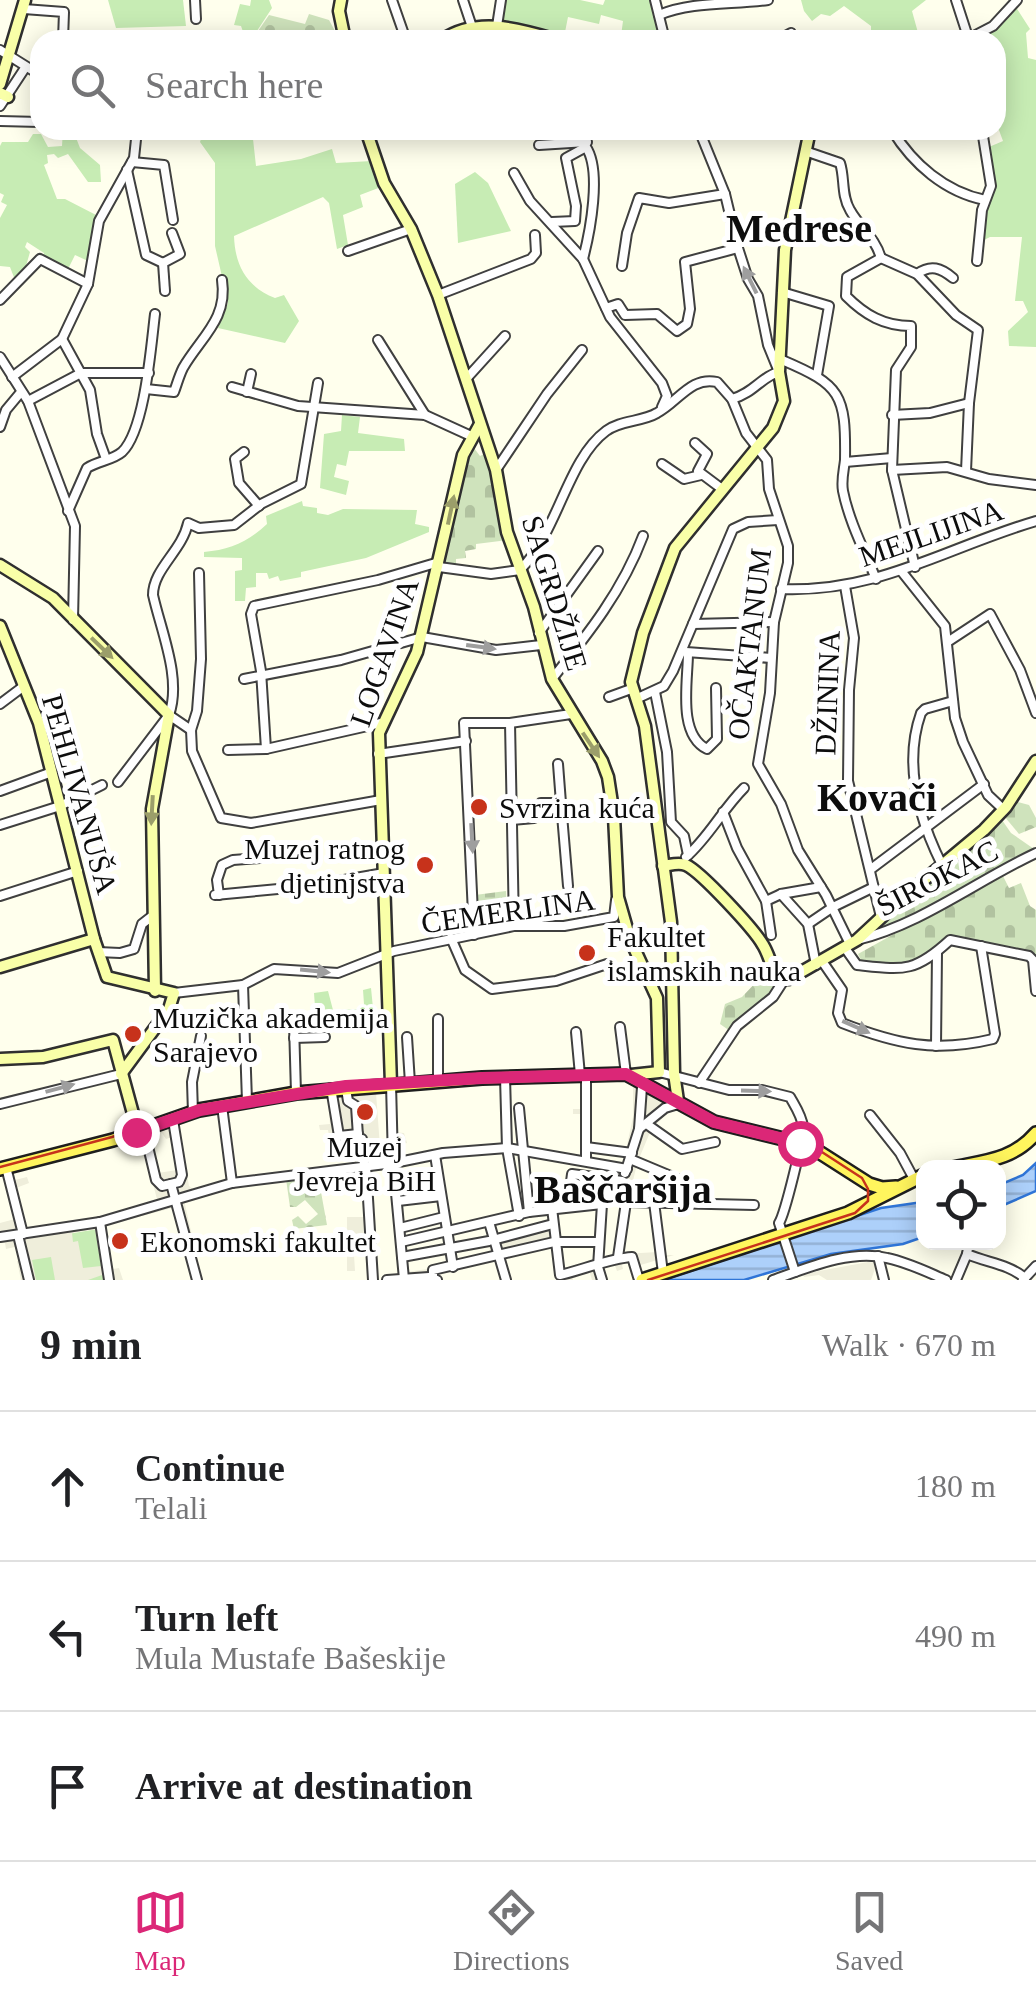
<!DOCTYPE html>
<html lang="en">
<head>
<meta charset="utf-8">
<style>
	body { margin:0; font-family:Georgia,serif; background:#f2f2f2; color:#202124 }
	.controls { position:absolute; right:30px; bottom:30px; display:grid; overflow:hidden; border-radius:20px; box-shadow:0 5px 25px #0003 }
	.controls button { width:90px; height:90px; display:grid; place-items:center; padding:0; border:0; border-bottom:2px solid #e0e0e0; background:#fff; color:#202124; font:50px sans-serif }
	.stop { position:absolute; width:30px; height:30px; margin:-22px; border:8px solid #db2777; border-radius:50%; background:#fff }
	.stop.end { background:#db2777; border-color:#fff; box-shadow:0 2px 10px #0008 }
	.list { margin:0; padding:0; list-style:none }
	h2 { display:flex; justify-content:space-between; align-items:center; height:130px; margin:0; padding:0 40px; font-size:42px }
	h2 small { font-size:32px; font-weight:400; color:#757577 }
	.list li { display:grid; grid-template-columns:65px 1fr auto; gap:30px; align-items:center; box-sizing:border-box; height:150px; padding:0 40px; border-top:2px solid #e0e0e0 }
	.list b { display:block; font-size:38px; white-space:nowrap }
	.list p { margin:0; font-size:32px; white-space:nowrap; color:#757577 }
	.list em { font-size:32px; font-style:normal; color:#757577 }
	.icon { flex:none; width:55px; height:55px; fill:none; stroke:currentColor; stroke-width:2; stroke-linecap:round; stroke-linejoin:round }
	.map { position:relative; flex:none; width:1036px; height:1280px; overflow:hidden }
	.search { position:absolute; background:#fff; box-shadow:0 5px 25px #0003; left:30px; right:30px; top:30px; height:110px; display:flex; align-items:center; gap:25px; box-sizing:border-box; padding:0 35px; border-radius:30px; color:#757577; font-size:38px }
	.sheet { height:580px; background:#fff }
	nav { display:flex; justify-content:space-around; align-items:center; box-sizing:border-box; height:140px; border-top:2px solid #e0e0e0; background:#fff; font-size:28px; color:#757577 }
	nav a { display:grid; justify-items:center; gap:5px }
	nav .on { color:#db2777 }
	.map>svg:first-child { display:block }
</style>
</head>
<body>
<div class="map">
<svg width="1036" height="1280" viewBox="0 0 1036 1280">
	<defs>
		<pattern id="cemetery-stones" width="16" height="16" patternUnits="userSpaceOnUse" patternTransform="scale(2.5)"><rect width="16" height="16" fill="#cfe3bc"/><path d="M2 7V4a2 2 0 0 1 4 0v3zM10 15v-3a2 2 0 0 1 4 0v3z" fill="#b1c2a0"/></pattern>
		<pattern id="water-rules" width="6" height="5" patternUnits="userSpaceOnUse" patternTransform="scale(2.5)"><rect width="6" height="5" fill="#add0fa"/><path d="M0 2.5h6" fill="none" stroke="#94b1d5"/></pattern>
	</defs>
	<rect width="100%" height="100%" fill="#ffffed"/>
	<g fill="#c7ecb4">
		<polygon points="108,0 183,0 186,26 116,28"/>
		<polygon points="251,0 269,0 272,8 251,40 246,40 241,26 234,25 240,4 250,6"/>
		<polygon points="503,0 580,0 603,5 605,0 652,0 660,35 631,38 621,36 623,21 601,15 599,24 568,17 564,37 508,25 501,18"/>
		<polygon points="801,0 926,0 912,11 920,40 871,40 871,26 844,6 830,16 821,14 812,21 804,11"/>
		<polygon points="1014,4 1030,29 1026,33 1028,58 1036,60 1036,347 1009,346 1008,331 1028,312 1023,301 1015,301 1022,237 990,237 984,240 984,215 994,193 989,147 1003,141 996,122 999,111 996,104 996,40 981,40 979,35"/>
		<polygon points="63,130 73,130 80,148 100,165 101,182 88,182 68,154 58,158 54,154 47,155 48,163 44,165 57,199 65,199 98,216 88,261 75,255 68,269 43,257 44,253 27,242 25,247 30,252 26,266 15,280 10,267 0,266 0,218 7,205 1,202 4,195 0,193 0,146 2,142 28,142 33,134 41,134 48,147 62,146"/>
		<path d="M204 130H252L256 166 301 159 332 149 336 163 372 161 381 187 360 195 363 207 343 215 348 245 337 249 329 203 323 197 234 236C235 266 247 287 275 298L284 295 299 321 285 343 218 328 228 303 215 246V163L200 142Z"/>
		<polygon points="475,172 488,183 511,231 458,243 455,184"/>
		<polygon points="342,415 360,417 358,433 404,439 405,451 349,451 346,466 337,464 334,477 349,481 346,495 320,488 324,434 341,431"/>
		<path d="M302 501 303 506 317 508V513L328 515 343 509 417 510 415 524 429 527V532L366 558 301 572V577L280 581 278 576 269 579 267 573H256V587L246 588 245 601H235V571L242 570V558L204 557V552C230 550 248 542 267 524L266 516Z"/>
		<polygon points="371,988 374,1018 316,1021 314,993 328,991 333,1010 360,1009 364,1004 363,990"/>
		<polygon points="98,1229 106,1280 34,1280 25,1241"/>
	</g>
	<g fill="url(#cemetery-stones)">
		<polygon points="309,14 329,20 340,40 252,40 269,15 305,24"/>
		<polygon points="471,444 480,456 488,452 508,540 476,544 476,549 465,551 466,558 456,559 456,567 444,565 457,493"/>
		<polygon points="1014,801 1029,805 1036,818 1036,827 1019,834 1004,816"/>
		<polygon points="1002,820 1011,833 1034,849 887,928 882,921 978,844"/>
		<path d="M1002 874 1009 888 1021 883 1030 906 1036 910V958L953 938C918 962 905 969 862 962L858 954Z"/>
		<polygon points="506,891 507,922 475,929 475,895"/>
		<polygon points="760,978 772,980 775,991 741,1017 730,1031 720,1024 725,1004 742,997"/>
		<polygon points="312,1176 315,1193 321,1192 327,1225 294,1229 292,1220 298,1216 306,1224 318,1214 305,1200 296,1207 290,1207 286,1179"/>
	</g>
	<g fill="#efeedb" fill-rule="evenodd">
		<path d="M588 1080V1145L618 1146 616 1152 592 1149 590 1158 623 1164 633 1117V1082L675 1105 651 1130 638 1161 689 1182 687 1200 757 1202V1210L656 1204 663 1255H674L634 1267 629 1258 621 1261 623 1269 617 1271 614 1263 601 1267 608 1280H592L589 1270 572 1275 573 1280H563L561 1272 557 1273 550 1246 440 1274 401 1275 391 1167 246 1183 184 1200 202 1280H192L176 1207 104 1226 113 1269 119 1268 123 1280H104L102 1275 88 1280H55L51 1257 32 1260 36 1280H21L17 1261 23 1259 19 1246 6 1249 5 1243H0V1223L15 1219 2 1173 11 1171 15 1180 27 1177 29 1183 16 1188 27 1229 102 1217 158 1203 142 1142 136 1133 181 1117 179 1128 189 1186 197 1192 230 1182 219 1109 224 1108 234 1179 362 1164 360 1138 330 1140 328 1130H320L319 1125 330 1124 327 1091 346 1088 371 1087 372 1093H376L380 1147H376L377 1162 391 1161 389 1090 386 1086H392V1132L404 1133 407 1143 394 1146 396 1159 473 1148 507 1147 583 1157 584 1138 581 1127 584 1126V1121L583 1114H573V1109H585L584 1081ZM162 1133 166 1139 172 1137 177 1170 158 1173 150 1142 156 1141 158 1134ZM507 1150 617 1169 602 1203 530 1209 516 1215 448 1226 403 1239 398 1162 479 1151ZM637 1164 683 1183 682 1199 634 1198 630 1193ZM605 1204H623L616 1255 601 1263ZM651 1204 658 1252 623 1254 628 1205ZM601 1206 597 1241 555 1240 554 1210ZM550 1213V1223L405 1253 404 1243ZM95 1229 101 1266 83 1268 78 1241 73 1242 72 1233ZM488 1243 491 1253 450 1266 406 1272V1259ZM557 1244 596 1245 595 1265 561 1272Z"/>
		<polygon points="347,1217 368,1217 369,1255 354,1255 355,1271 347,1271"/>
		<polygon points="868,1262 877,1263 871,1280 827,1280 819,1275 804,1277 803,1274"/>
	</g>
	<g fill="url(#water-rules)" stroke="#2f75d7" stroke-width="2.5">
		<polygon points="1036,1163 1036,1191 999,1207 999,1185 1023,1175"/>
		<polygon points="923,1202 923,1237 903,1244 831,1254 744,1280 663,1280 881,1208"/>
	</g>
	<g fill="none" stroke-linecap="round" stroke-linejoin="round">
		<g stroke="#404040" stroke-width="12">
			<g id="street">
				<polyline points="195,0 196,19"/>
				<polyline points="392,0 406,40"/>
				<polyline points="463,0 472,27"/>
				<polyline points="655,0 665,40"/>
				<polyline points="956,0 968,37"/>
				<polyline points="24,9 64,12 63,40"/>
				<path d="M659 15C692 1 732 5 768 0"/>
				<polyline points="491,40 497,26 501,0"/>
				<polyline points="778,40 791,33"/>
				<polyline points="839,40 845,37 851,40"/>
				<polyline points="966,40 993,26 1017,0"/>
				<polyline points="0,50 40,75"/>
				<polyline points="0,106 25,68"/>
				<polyline points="0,121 40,122"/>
				<path d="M892 130C913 164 945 192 985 200"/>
				<polyline points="539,145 587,142"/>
				<path d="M805 151 840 163C845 178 841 195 850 210 860 228 875 237 881 258"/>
				<polyline points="132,162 164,165 173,220"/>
				<polyline points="127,170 146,255 163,263 180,254 172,233"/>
				<polyline points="514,173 530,201 583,259 610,317 662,383 667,396 662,407"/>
				<path d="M552 222 575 221 576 206 566 158 586 147C602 171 590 232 583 259"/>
				<polyline points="348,251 411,229"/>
				<path d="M881 258 847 277 846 296C865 315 884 326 911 326V347L896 370 892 470 915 567"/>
				<polyline points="881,258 917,274 956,315 978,330 969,403 966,471"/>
				<polyline points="977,261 982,210 991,186 982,130"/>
				<polyline points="163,263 165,291"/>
				<polyline points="622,266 627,233 639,198 669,203 725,194"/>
				<path d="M917 274C931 264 941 268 953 278"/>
				<polyline points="782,292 829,306 817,375"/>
				<polyline points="438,295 531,259 536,253 535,235"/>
				<polyline points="0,300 40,259 88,284"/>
				<polyline points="606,308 618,304 625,315 657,314 677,331 687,324 690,309 685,262 738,248"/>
				<polyline points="62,339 90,390 97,434 106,459"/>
				<polyline points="378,340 425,415"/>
				<polyline points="0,357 28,401 75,526 73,620"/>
				<path d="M782 360C841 385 846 394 845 460 844 470 841 480 843 491 849 521 864 550 876 579"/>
				<polyline points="12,377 62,339 88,284 99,221 134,158 137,130"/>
				<polyline points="466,379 505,336"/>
				<polyline points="232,387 298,406 425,415 471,436"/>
				<path d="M146 389 174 392C177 384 179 376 183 368 201 337 228 319 222 280"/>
				<polyline points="247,392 251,374"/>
				<polyline points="732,399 746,433 767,460 769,489 788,546 788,563 774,622 770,693 758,764 781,804 798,850 826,895 850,944"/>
				<polyline points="28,401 81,373 149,373"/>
				<polyline points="892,415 930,413 969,403"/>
				<polyline points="0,427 6,410 21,392"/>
				<polyline points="695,443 707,454 698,471 722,489"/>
				<polyline points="244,452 235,459 239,483 259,506"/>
				<polyline points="845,462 892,458"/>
				<polyline points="662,464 684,479 701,475"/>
				<polyline points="496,470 547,394 582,350"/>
				<polyline points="892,470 947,467 989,479 1036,485"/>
				<path d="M68 511 87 468C98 461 113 460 122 452 145 430 151 346 155 314"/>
				<path d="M439 567 491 574 520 570C558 532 567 460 606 431 620 420 642 422 657 413 678 402 691 376 717 382L732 399C754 393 762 376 779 372L768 345 758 296 748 279 738 248 725 194 699 130"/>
				<polyline points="902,572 945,626 955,718 963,742 988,795 1004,810"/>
				<polyline points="199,573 201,659 197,711 191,730 192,751 221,818 251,823 381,800"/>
				<polyline points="845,586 854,638 849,690 848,781 881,917"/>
				<path d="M781 589C879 593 947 547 1036 521"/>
				<polyline points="693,624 774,622"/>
				<polyline points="539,633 598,551"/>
				<polyline points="949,641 990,614 1020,670 1036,713"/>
				<polyline points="686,652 771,658"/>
				<path d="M688 653C688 681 677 734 707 749L717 739 716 688"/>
				<polyline points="244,679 341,660 422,637 496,650 541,645"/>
				<path d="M552 679C588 634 623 590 643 536"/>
				<polyline points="655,692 667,752 671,822 684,836 688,855"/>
				<polyline points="609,697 631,689"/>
				<polyline points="638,698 664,686 673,671 733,529 748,522 778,520"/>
				<polyline points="0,704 24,686"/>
				<polyline points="169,715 191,730"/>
				<polyline points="510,723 514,926"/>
				<polyline points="266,749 261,671 251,614 254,606 378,580 439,562"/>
				<polyline points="228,750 266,749 381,723"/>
				<polyline points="378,754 466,741"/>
				<polyline points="558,764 561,803"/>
				<path d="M118 782 169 715C182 679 161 631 153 595 153 569 182 551 188 523L199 528 234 525 261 504 301 484 318 383"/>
				<polyline points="0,791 52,772"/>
				<polyline points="723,812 737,848 766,901 771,935"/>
				<polyline points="512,820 534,818 541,803 561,803 568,886"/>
				<polyline points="0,825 60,806 102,785"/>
				<path d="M686 857C709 837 722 810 744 788"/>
				<path d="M942 865C919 819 903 764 921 713L925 709 953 701"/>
				<polyline points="871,869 984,784"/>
				<polyline points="781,894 808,924 816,965"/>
				<polyline points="215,895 310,886 384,873"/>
				<polyline points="219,895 217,880 222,865 233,860 260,858"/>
				<polyline points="0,896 78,871"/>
				<polyline points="766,901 781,894 821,887"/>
				<polyline points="808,924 833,907 874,887"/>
				<polyline points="474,935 464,723 510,723 571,714"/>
				<polyline points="451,938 465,970 492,989 556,981 607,964"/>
				<path d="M857 940C922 924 976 881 1036 853"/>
				<path d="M845 948 857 965C904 970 914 973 950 940L1029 956 1033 960 1036 991"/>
				<polyline points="98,952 120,953 134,949 142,924 151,917"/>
				<path d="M822 961 842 990 838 1013 842 1023C896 1044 935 1053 993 1039L995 1034 981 946"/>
				<polyline points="243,985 247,1101"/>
				<polyline points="174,993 243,985 274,969 338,973 394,951 514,926 564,926 614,917 616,900"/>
				<polyline points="438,1019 438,1081"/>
				<polyline points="294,1024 296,1093"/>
				<polyline points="620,1027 626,1074"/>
				<polyline points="576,1032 580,1075"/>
				<polyline points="407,1037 410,1083"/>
				<polyline points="294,1038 325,1037"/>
				<polyline points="936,1046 937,953"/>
				<path d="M659 1072 729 1090H762L790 1097C795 1106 802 1116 803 1127 804 1136 785 1214 779 1223L795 1272"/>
				<polyline points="505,1077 507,1148 519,1216"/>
				<polyline points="699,1083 737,1026 773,997 784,980"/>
				<polyline points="391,1084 393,1161 404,1279"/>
				<polyline points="331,1088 339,1136 358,1134"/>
				<polyline points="346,1089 348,1101 356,1106 358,1136"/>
				<polyline points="0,1104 121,1074"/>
				<polyline points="222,1106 232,1183"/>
				<polyline points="519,1108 529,1212"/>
				<polyline points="193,1113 192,1082 201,1036"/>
				<polyline points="870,1115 900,1153 914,1179"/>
				<polyline points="648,1125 682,1149 715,1142"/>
				<polyline points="639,1129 642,1087"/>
				<polyline points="144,1130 156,1180 162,1186 179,1182 182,1175 173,1120"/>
				<polyline points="362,1139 364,1166"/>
				<polyline points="586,1147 632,1153"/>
				<polyline points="435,1155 453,1267"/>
				<polyline points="630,1159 685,1182 683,1203"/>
				<polyline points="586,1160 586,1075"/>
				<polyline points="366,1166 373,1280"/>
				<polyline points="6,1167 23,1234"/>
				<polyline points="625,1173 639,1129 665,1108 675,1105"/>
				<polyline points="171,1184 197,1280"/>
				<polyline points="619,1189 570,1189 572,1174 622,1181"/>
				<polyline points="398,1201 441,1196"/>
				<polyline points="626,1202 754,1205"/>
				<polyline points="654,1202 663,1273"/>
				<polyline points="602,1204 598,1267 602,1280"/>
				<polyline points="602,1204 609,1196 626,1196 626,1202"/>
				<path d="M552 1208 560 1275C582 1270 611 1258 632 1257L639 1280"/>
				<polyline points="100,1222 109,1280"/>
				<polyline points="489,1222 506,1280"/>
				<polyline points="400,1228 444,1217"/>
				<polyline points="18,1235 29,1280"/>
				<polyline points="0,1237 100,1222 232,1183 394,1163 443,1153 507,1148 627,1169"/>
				<polyline points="401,1242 529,1212 602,1204"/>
				<path d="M969 1242 967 1254C988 1263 1008 1264 1025 1278"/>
				<polyline points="878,1256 884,1280"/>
				<polyline points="402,1257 489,1241 553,1224"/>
				<polyline points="618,1257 626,1202"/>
				<polyline points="433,1277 433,1270 554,1242 598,1242"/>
				<polyline points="387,1280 429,1277 437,1280"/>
				<path d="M773 1280C807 1268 850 1249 887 1258 907 1262 927 1272 946 1280"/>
				<polyline points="956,1280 967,1254"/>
				<polyline points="1023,1280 1036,1266"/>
			</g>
		</g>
		<g stroke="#2f2f2f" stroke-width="15">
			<g id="secondary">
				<polyline points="341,0 339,11 345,40"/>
				<path d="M442 40C477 16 519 29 557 40"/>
				<polyline points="0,84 25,0"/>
				<polyline points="0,93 8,97"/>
				<polyline points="366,130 384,183 411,229 438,295 496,470 507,532 534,607 552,679 602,761 608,777 614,816 618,897 630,939 657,998 659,1072 631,1075"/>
				<polyline points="0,565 53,598 169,715 152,809 155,991"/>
				<polyline points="0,626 39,723 94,939 107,977 174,993 169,1009 121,1074"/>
				<path d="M663 866C671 865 678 862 686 865 701 872 754 929 763 945 770 956 771 970 781 979H789L857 940 899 901 984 830 1006 807 1036 761"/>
				<polyline points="0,967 94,939"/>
				<polyline points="0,1059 43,1057 113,1040 138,1132"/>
				<polyline points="391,1084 379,733 417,652 463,455 480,424"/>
				<polyline points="678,1101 674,1073 671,922 645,726 631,682 643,633 675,548 773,428 784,401 779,372 785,250 810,130"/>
			</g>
		</g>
		<g stroke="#1e1e1e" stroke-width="16">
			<g id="primary">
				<path d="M952 1168C985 1161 1013 1160 1036 1133"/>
				<polyline points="0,1169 113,1140 199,1110 296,1093 482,1078 626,1074 714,1122 808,1145 869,1184 882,1188 896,1187"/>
				<polyline points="642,1280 848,1213 924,1175"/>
			</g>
		</g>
		<use href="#street" stroke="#fff" stroke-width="8"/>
		<use href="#secondary" stroke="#f9ffa8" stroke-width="10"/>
		<use href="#primary" stroke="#fff55d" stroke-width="11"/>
		<polyline stroke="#c7321b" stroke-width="2.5" points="0,1167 112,1137 204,1107 297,1091 357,1083 626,1072 645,1079 714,1119 808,1143 862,1178 868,1189 868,1201 855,1213 648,1280"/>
	</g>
	<defs><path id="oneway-solid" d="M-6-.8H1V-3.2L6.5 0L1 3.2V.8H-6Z" transform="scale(2.5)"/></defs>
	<g fill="#9e9e9e">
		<use href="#oneway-solid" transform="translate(750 280) rotate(-116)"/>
		<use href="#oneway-solid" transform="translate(481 647) rotate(8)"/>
		<use href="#oneway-solid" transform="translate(472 838) rotate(87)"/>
		<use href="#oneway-solid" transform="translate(315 971) rotate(6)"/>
		<use href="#oneway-solid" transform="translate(856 1027) rotate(24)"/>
		<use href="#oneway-solid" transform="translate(60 1088) rotate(-15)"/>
		<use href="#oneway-solid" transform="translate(756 1091) rotate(2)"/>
	</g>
	<g fill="#9b9e6a">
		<use href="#oneway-solid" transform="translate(451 510) rotate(-78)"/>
		<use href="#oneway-solid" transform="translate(102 648) rotate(44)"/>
		<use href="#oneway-solid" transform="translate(591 745) rotate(56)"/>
		<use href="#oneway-solid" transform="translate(152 810) rotate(93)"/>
	</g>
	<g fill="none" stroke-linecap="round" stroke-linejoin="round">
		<polyline stroke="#db2777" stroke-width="12" points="136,1132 200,1110 346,1086 482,1078 626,1074 714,1122 800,1143"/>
	</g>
	<g fill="#c7321b" stroke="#fff" stroke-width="4">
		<circle cx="479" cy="807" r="10"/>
		<circle cx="425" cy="865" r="10"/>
		<circle cx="587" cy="953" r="10"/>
		<circle cx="133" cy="1034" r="10"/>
		<circle cx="365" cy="1112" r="10"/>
		<circle cx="120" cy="1241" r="10"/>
	</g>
	<g text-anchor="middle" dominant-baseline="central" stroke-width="10" stroke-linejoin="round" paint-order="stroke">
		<g font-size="30" fill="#0d0d0d" stroke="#fff">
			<text transform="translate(931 533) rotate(-19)">MEJLIJINA</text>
			<text transform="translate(555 593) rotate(73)">SAGRDŽIJE</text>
			<text transform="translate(749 644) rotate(-83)">OČAKTANUM</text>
			<text transform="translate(384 652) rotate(-71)">LOGAVINA</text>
			<text transform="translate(827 693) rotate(-88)">DŽININA</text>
			<text transform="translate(80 794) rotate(74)">PEHLIVANUŠA</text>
			<text transform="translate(937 878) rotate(-27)">ŠIROKAC</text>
			<text transform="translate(508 911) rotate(-8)">ČEMERLINA</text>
		</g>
		<g font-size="30" fill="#0d0d0d" stroke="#fff" text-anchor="start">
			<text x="499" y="807">Svrzina kuća</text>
			<text x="405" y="848" text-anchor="end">Muzej ratnog<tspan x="405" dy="34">djetinjstva</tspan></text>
			<text x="607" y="936">Fakultet<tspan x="607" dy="34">islamskih nauka</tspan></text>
			<text x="153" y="1017">Muzička akademija<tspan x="153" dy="34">Sarajevo</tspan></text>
			<text x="365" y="1146" text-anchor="middle">Muzej<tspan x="365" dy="34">Jevreja BiH</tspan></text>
			<text x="140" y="1241">Ekonomski fakultet</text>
		</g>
		<g font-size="40" font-weight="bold" fill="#0d0d0d" stroke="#fff">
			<text x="799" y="228">Medrese</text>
			<text x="877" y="797">Kovači</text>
			<text x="623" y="1189">Baščaršija</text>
		</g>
	</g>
</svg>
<div class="controls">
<button><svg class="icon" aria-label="locate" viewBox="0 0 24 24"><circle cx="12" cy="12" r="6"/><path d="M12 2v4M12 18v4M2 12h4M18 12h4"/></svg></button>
</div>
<div class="stop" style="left:800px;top:1143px"></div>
<div class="stop end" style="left:136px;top:1132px"></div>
<div class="search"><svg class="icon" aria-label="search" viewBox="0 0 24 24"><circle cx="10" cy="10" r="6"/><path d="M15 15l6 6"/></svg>Search here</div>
</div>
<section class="sheet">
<h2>9 min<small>Walk · 670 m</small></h2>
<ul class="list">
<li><svg class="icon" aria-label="ahead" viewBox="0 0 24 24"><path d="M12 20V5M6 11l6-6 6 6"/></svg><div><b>Continue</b><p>Telali</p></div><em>180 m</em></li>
<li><svg class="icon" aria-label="left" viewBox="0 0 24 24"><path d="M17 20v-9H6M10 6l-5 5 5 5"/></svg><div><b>Turn left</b><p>Mula Mustafe Bašeskije</p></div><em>490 m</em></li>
<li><svg class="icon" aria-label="arrive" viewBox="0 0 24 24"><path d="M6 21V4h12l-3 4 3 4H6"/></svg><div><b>Arrive at destination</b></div></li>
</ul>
</section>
<nav>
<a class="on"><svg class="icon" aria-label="map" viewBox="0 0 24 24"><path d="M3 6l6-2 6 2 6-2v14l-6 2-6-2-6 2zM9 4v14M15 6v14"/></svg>Map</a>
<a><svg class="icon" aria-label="directions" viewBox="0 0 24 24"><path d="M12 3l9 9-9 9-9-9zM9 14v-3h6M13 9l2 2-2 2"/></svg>Directions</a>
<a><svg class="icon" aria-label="saved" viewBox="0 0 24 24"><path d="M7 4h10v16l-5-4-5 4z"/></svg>Saved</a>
</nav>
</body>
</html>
